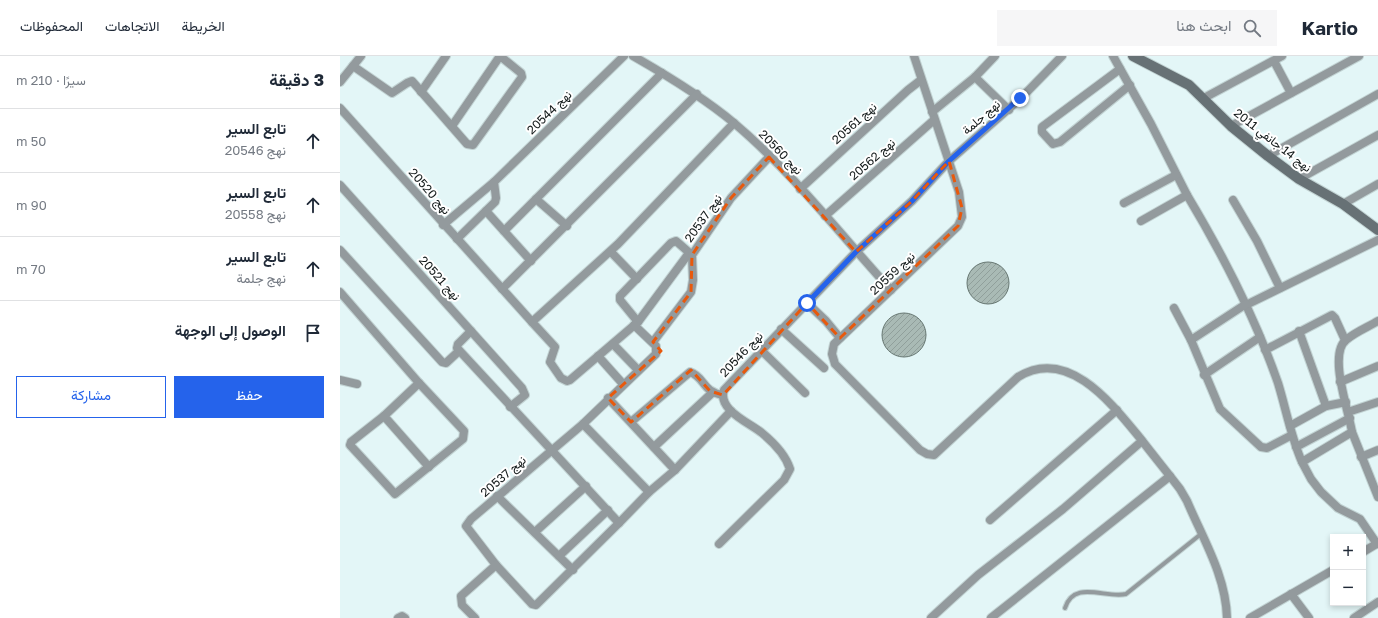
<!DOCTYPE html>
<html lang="ar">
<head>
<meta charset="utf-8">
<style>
	body { margin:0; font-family:"Golos Text",Vazirmatn,sans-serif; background:#f6f6f7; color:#1f2937; direction:rtl }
	.controls { position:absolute; right:12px; bottom:12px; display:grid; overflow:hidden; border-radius:0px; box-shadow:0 2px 6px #0003 }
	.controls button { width:36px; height:36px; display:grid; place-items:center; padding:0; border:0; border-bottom:1px solid #e0e1e3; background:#fff; color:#1f2937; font:20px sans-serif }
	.stop { position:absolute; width:12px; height:12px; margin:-9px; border:3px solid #2563eb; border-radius:50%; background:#fff }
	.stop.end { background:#2563eb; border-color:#fff; box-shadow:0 1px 4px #0008 }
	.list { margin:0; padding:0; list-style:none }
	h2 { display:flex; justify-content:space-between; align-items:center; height:52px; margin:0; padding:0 16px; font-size:17px }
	h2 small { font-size:13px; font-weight:400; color:#747a83 }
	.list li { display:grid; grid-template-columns:26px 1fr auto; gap:12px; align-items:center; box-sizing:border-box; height:64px; padding:0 16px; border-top:1px solid #e0e1e3 }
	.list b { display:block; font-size:15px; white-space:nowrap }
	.list p { margin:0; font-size:13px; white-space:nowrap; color:#747a83 }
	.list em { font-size:13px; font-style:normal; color:#747a83 }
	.actions { display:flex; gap:8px; padding:12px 16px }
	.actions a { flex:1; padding:9px 0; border:1px solid #2563eb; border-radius:0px; text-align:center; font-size:14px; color:#2563eb }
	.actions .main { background:#2563eb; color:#fff }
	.icon { flex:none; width:22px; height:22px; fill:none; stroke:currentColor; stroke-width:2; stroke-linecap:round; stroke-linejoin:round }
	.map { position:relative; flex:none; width:1038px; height:562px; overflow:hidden; direction:ltr }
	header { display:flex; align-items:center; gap:24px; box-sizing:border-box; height:56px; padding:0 20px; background:#fff; border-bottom:1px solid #e0e1e3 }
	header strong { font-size:19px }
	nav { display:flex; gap:22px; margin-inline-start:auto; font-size:14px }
	.search { width:280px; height:36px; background:#f6f6f7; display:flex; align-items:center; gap:10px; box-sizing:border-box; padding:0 14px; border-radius:0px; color:#747a83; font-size:15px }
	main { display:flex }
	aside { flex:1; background:#fff }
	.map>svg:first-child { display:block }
</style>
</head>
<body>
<header>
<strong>Kartio</strong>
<div class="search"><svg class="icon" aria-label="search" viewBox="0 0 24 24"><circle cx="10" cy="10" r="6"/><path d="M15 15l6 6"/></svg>ابحث هنا</div>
<nav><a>الخريطة</a><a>الاتجاهات</a><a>المحفوظات</a></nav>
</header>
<main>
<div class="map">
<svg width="1038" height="562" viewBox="0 0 1038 562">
	<defs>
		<pattern id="building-hatch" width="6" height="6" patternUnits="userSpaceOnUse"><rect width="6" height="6" fill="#a9bab5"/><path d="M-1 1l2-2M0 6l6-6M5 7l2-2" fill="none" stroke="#909f9b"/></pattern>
	</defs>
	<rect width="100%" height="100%" fill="#e3f6f7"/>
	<g fill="url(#building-hatch)" stroke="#677772">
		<circle cx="648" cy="227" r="21"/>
		<circle cx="564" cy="279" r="22"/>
	</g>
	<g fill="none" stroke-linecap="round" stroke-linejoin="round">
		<g stroke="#c2d3d3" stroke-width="6">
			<path id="lane" d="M725 552C734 523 766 543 786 538L861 478"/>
		</g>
		<g stroke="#c2d3d3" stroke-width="10">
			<g id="street">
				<path d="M293 0C328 20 363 41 394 67 451 115 501 179 551 234"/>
				<path d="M574 0 619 136 622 161 618 170 494 288 492 298 495 308 580 394 587 398 594 399 678 321C728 290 772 348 800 382 813 399 827 416 840 433L847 445C863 483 886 520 887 562"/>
				<polyline points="773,0 811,68 847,139"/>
				<polyline points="934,5 951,37"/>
				<polyline points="13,10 52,37 67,27 72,25 127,88 133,89 182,21 181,17 160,0"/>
				<polyline points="780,13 702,71 702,76 713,88 720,86 790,29"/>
				<polyline points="635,21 669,54"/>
				<polyline points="0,26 21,0"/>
				<polyline points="81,36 106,0"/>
				<polyline points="864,42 942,0"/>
				<polyline points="0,52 192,266"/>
				<polyline points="592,56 635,21 655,0"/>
				<polyline points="112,70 160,0"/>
				<polyline points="891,70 1019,0"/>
				<polyline points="928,100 1038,38"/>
				<polyline points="959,123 1038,79"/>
				<polyline points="0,129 182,332 185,339 170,351"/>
				<polyline points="460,133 568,34 581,24"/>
				<polyline points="893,144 917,185 940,232"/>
				<polyline points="784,147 836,119"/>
				<polyline points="1003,148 1038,128"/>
				<polyline points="146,155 191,205"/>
				<polyline points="485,160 594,64"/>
				<path d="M801 165 847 139C883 199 915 261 938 327 946 353 951 381 962 406L1012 376C1009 356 988 298 1006 284 1015 276 1028 271 1038 265"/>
				<polyline points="103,169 154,126"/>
				<polyline points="227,170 196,143 322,17"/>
				<polyline points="164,175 196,143"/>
				<polyline points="117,183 155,146 156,142 154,126 284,0"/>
				<polyline points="0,194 102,306 106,307 119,295"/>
				<polyline points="271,196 297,223"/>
				<polyline points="349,197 298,266 230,324 227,325 221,322 210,306 215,291 192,266 278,188 394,67"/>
				<polyline points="162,233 357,38"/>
				<polyline points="0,236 79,327 124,375 123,383 55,438 10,389 11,386 44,360"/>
				<polyline points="467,247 486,265 500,282"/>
				<polyline points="906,249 1038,184"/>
				<polyline points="834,252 851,284 880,353 921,391 927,392 952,379"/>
				<polyline points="298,266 280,244 280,240 331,187 336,185 352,199"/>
				<polyline points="441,273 484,312"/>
				<polyline points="131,275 118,288 117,292 279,467 309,436 335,414 391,355"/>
				<polyline points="851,284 906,248"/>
				<polyline points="313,286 351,236 353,224 352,199 391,142 429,101"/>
				<polyline points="273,288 298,314"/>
				<polyline points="421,294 465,337"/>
				<polyline points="925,294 992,259 995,262 1005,284"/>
				<polyline points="258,300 283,328"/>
				<polyline points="864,319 920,281"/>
				<polyline points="0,324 17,328"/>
				<polyline points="1000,326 1038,310"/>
				<polyline points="79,327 44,360 89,411"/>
				<polyline points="268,342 335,414"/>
				<polyline points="986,350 1006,346"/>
				<polyline points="1008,356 1038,346"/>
				<path d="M291 366 350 316C365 321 362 336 383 339"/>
				<polyline points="243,368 309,436"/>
				<polyline points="950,370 986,350 959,275"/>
				<polyline points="1012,376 1038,441"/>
				<polyline points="314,391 372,337"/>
				<polyline points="956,391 1010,362"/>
				<polyline points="1021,401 1038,394"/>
				<polyline points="962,406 971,423 981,436 998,452 1020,463 1037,488"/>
				<polyline points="157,440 233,514"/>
				<polyline points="650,464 777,354"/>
				<polyline points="279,467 196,549 192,548 156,509 126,470 131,463 243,368 316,298 316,290 294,269"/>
				<polyline points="195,476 246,430"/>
				<path d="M379 488 444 424 450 413C446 400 433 386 422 377 410 367 377 354 384 334L516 196 572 145 609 105 681 42 722 0"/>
				<polyline points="1023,496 1038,487"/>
				<polyline points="219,500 268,454"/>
				<polyline points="951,538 969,562"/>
				<polyline points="58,562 62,560 65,562"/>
				<polyline points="135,562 122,549 121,540 156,509"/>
				<polyline points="591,562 638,519 723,453 802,385"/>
				<polyline points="651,562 830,420"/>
				<polyline points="910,562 993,514"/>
				<polyline points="1014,562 1038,546"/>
			</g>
		</g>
		<g stroke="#c2d3d3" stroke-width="12">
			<polyline id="secondary" points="793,0 849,29 891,70 928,100 959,123 1003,148 1038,174"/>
		</g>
		<use href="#lane" stroke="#939a9d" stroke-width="4"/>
		<use href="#street" stroke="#939a9d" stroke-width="8"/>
		<use href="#secondary" stroke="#677175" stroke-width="10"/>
	</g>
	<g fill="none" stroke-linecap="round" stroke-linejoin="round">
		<polyline stroke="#2563eb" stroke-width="5" points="467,247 516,196 572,145 609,105 680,42"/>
	</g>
	<path fill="none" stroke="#e8590c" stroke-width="3" stroke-dasharray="8 5" stroke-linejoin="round" d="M429 101 516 196 572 145 609 105 622 152 618 170 500 282 467 247 383 339 370 335 351 314 291 366 268 342 321 295 313 286 351 236 352 199 391 142Z"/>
	<g text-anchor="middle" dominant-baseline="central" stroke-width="4" stroke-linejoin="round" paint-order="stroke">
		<g font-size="12" fill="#121919" stroke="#fff">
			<text transform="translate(209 56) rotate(-44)">نهج 20544</text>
			<text transform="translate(641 61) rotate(-41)">نهج جلمة</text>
			<text transform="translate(514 67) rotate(-42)">نهج 20561</text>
			<text transform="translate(933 84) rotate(38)">نهج 14 جانفي 2011</text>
			<text transform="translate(441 96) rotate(46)">نهج 20560</text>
			<text transform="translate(532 103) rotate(-41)">نهج 20562</text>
			<text transform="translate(90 135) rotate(49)">نهج 20520</text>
			<text transform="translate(363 162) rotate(-55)">نهج 20537</text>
			<text transform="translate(552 217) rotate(-43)">نهج 20559</text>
			<text transform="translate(100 222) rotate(48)">نهج 20521</text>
			<text transform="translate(401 298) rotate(-47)">نهج 20546</text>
			<text transform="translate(163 420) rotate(-41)">نهج 20537</text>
		</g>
	</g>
</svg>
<div class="controls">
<button>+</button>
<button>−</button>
</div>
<div class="stop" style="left:467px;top:247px"></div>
<div class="stop end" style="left:680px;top:42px"></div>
</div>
<aside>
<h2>3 دقيقة<small>سيرًا · 210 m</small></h2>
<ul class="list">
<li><svg class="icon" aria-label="ahead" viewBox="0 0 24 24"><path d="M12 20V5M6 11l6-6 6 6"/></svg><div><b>تابع السير</b><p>نهج 20546</p></div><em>50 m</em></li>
<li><svg class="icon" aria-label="ahead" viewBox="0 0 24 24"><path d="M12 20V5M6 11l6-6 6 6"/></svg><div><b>تابع السير</b><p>نهج 20558</p></div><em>90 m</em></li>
<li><svg class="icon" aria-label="ahead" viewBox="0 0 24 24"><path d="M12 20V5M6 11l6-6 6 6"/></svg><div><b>تابع السير</b><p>نهج جلمة</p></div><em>70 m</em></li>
<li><svg class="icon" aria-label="arrive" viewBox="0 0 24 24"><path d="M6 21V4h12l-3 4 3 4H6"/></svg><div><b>الوصول إلى الوجهة</b></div></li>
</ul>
<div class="actions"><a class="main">حفظ</a><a>مشاركة</a></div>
</aside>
</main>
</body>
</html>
